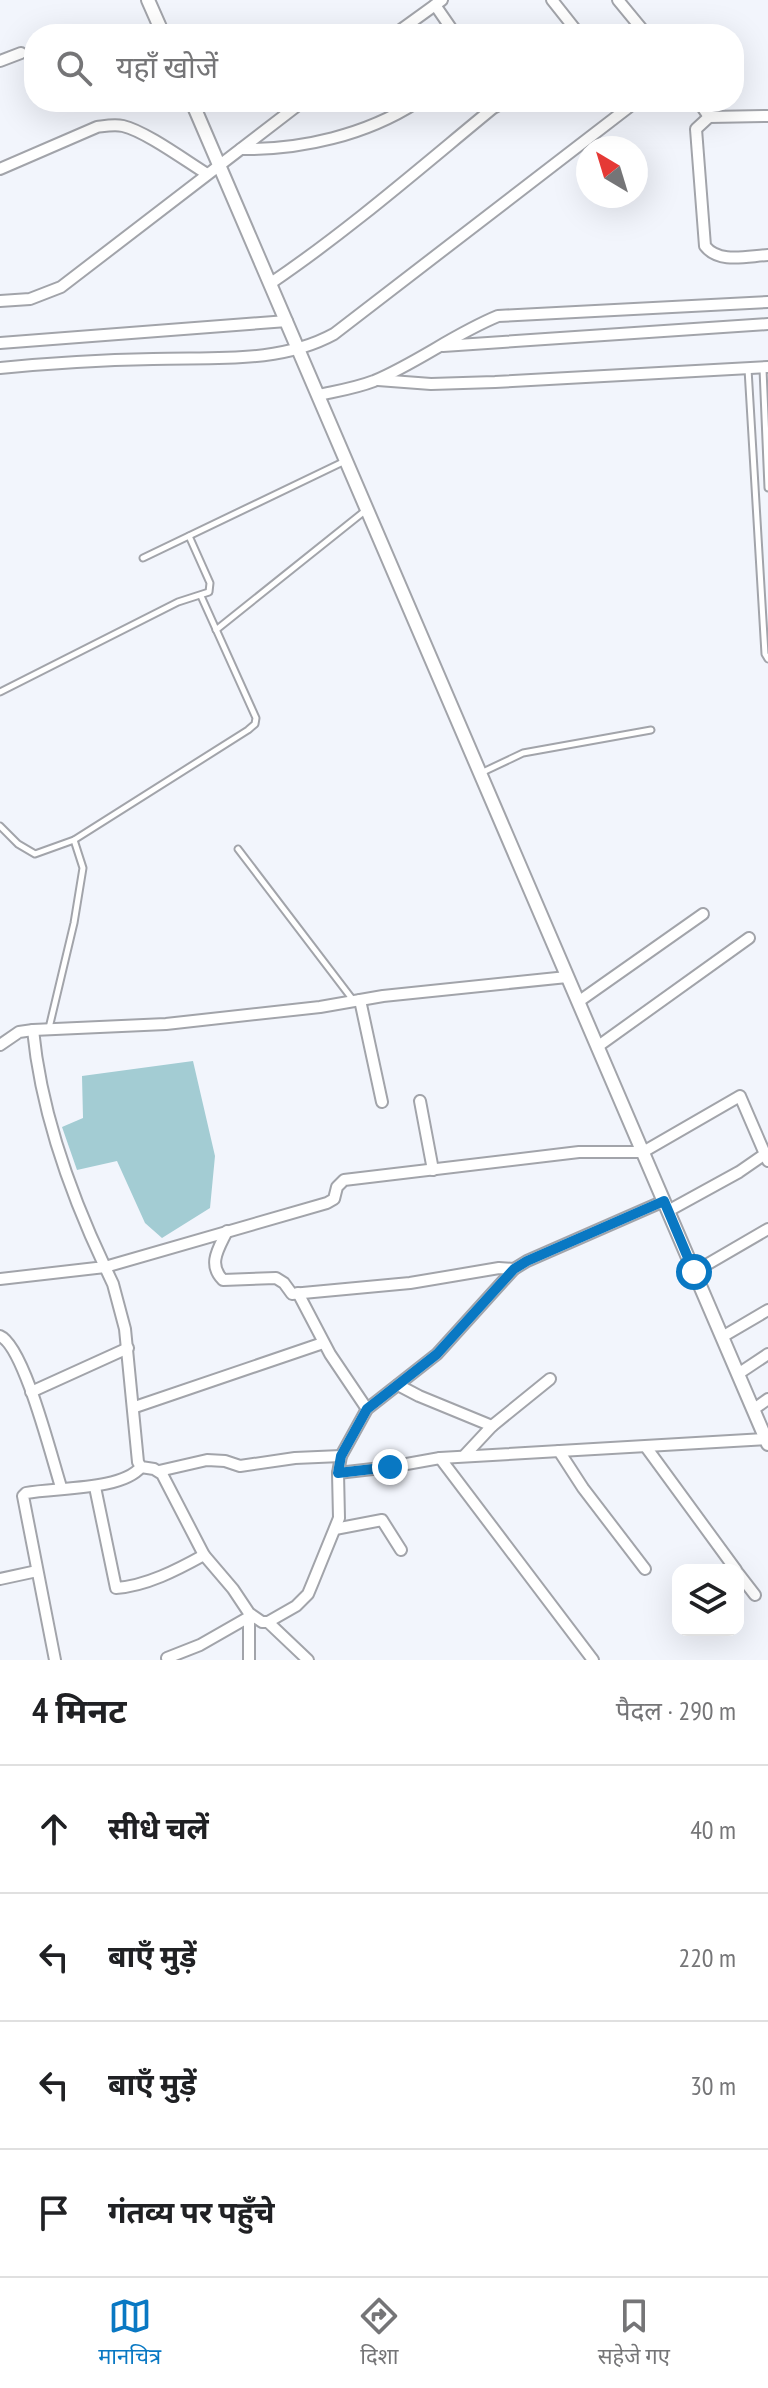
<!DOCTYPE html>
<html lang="hi">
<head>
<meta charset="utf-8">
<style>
	body { margin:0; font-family:"PT Sans Narrow","Noto Sans Devanagari",sans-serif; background:#f2f2f2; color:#202124 }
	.controls { position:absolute; right:24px; bottom:24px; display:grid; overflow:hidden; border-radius:16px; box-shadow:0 8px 32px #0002 }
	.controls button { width:72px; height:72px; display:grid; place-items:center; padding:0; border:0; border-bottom:2px solid #e0e0e0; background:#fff; color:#202124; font:40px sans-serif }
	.compass { position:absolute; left:576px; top:136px; width:72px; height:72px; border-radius:50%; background:#fff; box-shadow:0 8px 32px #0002; rotate:322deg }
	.stop { position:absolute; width:24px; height:24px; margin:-18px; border:6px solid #0978c3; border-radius:50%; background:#fff }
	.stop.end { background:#0978c3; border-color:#fff; box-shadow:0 2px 8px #0008 }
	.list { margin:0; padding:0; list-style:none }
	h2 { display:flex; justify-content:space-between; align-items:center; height:104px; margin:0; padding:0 32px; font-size:34px }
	h2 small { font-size:26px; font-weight:400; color:#757577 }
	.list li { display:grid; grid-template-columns:52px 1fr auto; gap:24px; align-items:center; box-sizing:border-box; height:128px; padding:0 32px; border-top:2px solid #e0e0e0 }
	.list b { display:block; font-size:30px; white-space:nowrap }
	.list em { font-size:26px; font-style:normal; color:#757577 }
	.icon { flex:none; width:44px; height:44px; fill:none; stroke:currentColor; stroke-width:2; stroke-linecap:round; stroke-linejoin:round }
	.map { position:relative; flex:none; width:768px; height:1660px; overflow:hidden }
	.search { position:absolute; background:#fff; box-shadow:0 8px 32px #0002; left:24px; right:24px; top:24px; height:88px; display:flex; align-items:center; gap:20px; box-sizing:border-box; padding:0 28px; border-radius:32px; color:#757577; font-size:30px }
	.sheet { height:616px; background:#fff }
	nav { display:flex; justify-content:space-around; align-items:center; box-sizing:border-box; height:112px; border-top:2px solid #e0e0e0; background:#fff; font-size:22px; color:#757577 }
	nav a { display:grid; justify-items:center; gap:4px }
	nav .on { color:#0978c3 }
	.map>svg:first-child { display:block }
</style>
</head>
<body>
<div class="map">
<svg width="768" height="1660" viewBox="0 0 768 1660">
	<rect width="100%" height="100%" fill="#f2f5fc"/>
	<polygon fill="#a3ccd3" points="193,1061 215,1156 210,1208 162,1238 145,1223 117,1161 77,1170 62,1127 83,1118 82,1076"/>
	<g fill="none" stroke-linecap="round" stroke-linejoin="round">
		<g stroke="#a2a4aa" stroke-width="9">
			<g id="service">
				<polyline points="748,369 765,654 768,659"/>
				<polyline points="763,369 768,488"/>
				<polyline points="143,558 345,461"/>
				<polyline points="216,630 366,510"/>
				<polyline points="0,692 178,602 209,592 210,583 189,536"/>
				<polyline points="483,772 523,753 651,730"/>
				<polyline points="0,826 18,844 35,854 74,840"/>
				<polyline points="238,849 353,1000"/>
				<polyline points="49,1028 74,923 83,868 74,840 248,730 255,724 256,718 201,596"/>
			</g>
		</g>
		<g stroke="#a2a4aa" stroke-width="14">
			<g id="minor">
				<polyline points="552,0 579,34"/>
				<polyline points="618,0 646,34"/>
				<polyline points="435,5 455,34"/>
				<polyline points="395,34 442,0"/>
				<polyline points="0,61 21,53"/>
				<polyline points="699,102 709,117"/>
				<path d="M768 116 709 117 696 129 705 246C719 264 747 256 768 255"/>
				<path d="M241 149C301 150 366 135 417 102"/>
				<path d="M0 169 97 127C105 126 114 124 123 126 145 131 186 161 207 174"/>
				<path d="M271 283C349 230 420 168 493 108L504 102"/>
				<polyline points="0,301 30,299 61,287 302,102"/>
				<polyline points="0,343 287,321"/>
				<polyline points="443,346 768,324"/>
				<path d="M0 368C51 363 102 360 153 359 214 357 279 364 334 334L629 107 632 102"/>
				<polyline points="378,380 431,384 495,382 768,367"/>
				<path d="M319 395C337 391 356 388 374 381 417 363 454 334 498 316L768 302"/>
				<polyline points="360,1000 382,1102"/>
				<polyline points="578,1002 703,914"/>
				<polyline points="0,1045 19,1032 33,1030 166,1024 320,1007 383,996 567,977"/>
				<polyline points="597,1047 749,938"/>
				<polyline points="420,1101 433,1170"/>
				<polyline points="668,1211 739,1172 765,1154"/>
				<path d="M227 1231C219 1248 207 1264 223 1280L276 1278 284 1283 292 1294 410 1283 499 1268 514 1269"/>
				<polyline points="694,1272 768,1229"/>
				<path d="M0 1279 105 1267C70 1193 41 1112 33 1030"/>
				<polyline points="298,1293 330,1354 367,1409"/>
				<path d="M0 1336C24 1346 52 1459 61 1487"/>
				<polyline points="722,1337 768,1310"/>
				<polyline points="738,1374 768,1354"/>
				<polyline points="398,1385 419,1396 492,1426"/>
				<polyline points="31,1392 128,1348"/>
				<polyline points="135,1407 323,1343"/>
				<polyline points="754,1409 768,1399"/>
				<polyline points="646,1447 736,1570"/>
				<polyline points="559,1451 583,1488 645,1569"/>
				<polyline points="464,1456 492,1426 550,1379"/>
				<polyline points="440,1458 390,1467 338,1473 341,1456 367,1409 437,1354 514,1269 527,1261 664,1201"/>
				<polyline points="159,1471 207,1460 225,1461 240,1466 295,1458 341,1456"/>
				<polyline points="338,1473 339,1518 313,1582 308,1594 296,1606 268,1622 262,1622 249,1613 233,1589 204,1555 162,1474 154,1469 141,1467 138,1462 125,1329 113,1284 105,1267 327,1203 334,1199 337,1187 344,1180 579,1152 643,1152 740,1096 768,1161"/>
				<path d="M95 1487 116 1588C146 1586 177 1570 204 1555"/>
				<polyline points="335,1529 382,1520 401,1550"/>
				<polyline points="738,1573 755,1595"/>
				<polyline points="0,1579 37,1571"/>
				<polyline points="268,1622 308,1660"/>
				<polyline points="167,1658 200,1645 249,1617"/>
				<path d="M55 1660 23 1496 26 1493C56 1487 121 1491 141 1467"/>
				<polyline points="249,1660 249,1615"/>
				<polyline points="593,1660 440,1458 766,1439"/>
			</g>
		</g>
		<g stroke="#a2a4aa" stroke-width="16">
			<g id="tertiary">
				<polyline points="148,0 163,34"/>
				<polyline points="192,102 768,1444"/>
			</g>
		</g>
		<use href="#service" stroke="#fff" stroke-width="5"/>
		<use href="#minor" stroke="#fff" stroke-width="10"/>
		<use href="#tertiary" stroke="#fff" stroke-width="12"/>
	</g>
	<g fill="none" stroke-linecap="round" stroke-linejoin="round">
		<polyline stroke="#0978c3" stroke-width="10" points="390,1467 338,1473 341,1456 367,1409 437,1354 514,1269 527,1261 664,1201 694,1272"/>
	</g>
</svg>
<div class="controls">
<button><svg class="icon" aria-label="layers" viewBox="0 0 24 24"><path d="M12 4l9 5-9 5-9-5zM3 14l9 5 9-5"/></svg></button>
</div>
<svg class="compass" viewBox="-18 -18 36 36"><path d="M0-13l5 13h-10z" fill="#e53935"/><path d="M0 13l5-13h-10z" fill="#757577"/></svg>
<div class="stop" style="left:694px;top:1272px"></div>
<div class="stop end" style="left:390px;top:1467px"></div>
<div class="search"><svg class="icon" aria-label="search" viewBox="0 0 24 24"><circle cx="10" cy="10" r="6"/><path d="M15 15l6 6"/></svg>यहाँ खोजें</div>
</div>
<section class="sheet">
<h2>4 मिनट<small>पैदल · 290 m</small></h2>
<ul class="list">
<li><svg class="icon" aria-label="ahead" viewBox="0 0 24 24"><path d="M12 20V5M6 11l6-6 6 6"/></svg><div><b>सीधे चलें</b></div><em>40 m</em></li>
<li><svg class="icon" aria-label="left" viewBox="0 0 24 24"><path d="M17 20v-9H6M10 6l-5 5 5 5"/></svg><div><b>बाएँ मुड़ें</b></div><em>220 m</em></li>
<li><svg class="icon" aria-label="left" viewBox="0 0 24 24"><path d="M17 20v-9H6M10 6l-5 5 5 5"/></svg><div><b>बाएँ मुड़ें</b></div><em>30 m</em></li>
<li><svg class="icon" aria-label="arrive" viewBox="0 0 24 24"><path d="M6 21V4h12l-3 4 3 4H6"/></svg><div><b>गंतव्य पर पहुँचे</b></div></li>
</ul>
</section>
<nav>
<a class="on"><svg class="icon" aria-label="map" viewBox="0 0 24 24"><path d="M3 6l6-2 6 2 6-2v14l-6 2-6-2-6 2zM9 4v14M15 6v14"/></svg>मानचित्र</a>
<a><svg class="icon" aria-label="directions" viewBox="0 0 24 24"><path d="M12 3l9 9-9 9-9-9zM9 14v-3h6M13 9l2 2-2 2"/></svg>दिशा</a>
<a><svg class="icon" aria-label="saved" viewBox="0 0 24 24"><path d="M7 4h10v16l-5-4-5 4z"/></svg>सहेजे गए</a>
</nav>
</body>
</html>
